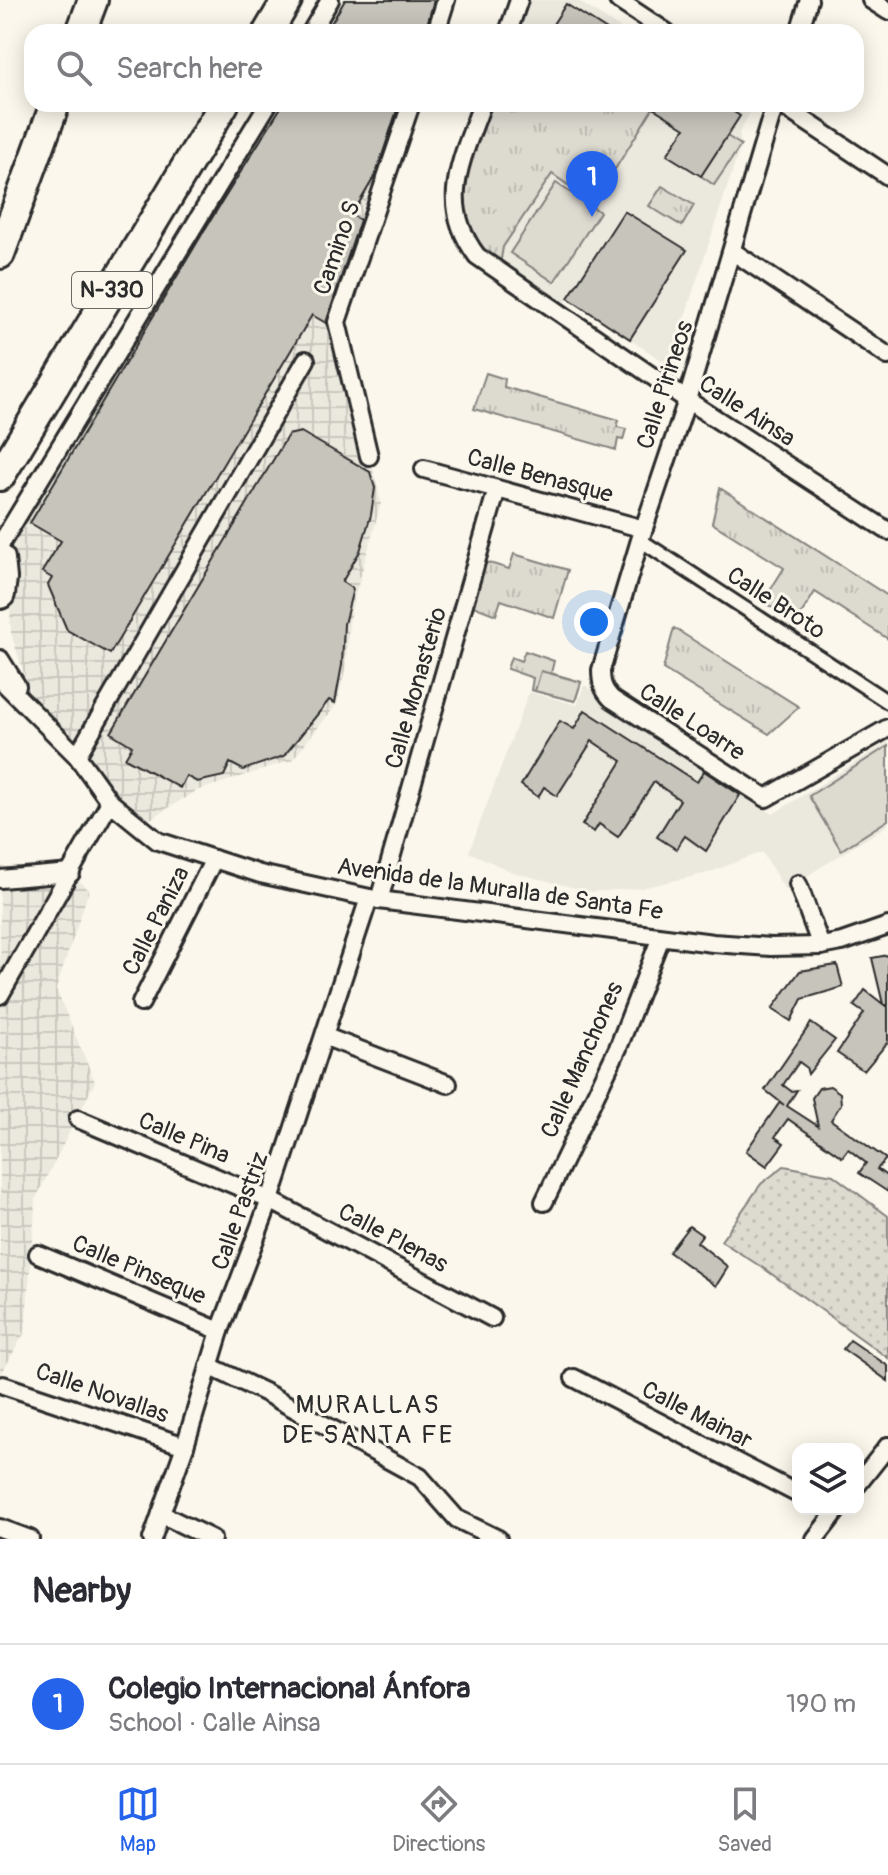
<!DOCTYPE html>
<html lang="en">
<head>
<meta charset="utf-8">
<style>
	body { margin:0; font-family:Pangolin,sans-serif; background:#f7f7f7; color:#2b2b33 }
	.controls { position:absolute; right:24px; bottom:24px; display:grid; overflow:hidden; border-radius:16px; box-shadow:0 4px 20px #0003 }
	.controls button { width:72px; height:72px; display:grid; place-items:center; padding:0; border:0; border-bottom:2px solid #e1e1e2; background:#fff; color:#2b2b33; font:40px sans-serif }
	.you { position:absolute; left:594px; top:622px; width:28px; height:28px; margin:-20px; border:6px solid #fff; border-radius:50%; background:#1a73e8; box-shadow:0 0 0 12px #1a73e833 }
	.badge { display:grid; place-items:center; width:52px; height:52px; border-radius:50%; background:#2563eb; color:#fff; font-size:26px; font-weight:700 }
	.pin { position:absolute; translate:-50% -66px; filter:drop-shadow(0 2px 4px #0008) }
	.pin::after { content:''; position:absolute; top:42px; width:28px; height:24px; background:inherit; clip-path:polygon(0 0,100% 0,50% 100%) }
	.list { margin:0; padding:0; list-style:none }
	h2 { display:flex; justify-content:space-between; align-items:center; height:104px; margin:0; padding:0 32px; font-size:34px }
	h2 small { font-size:26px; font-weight:400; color:#7c7c81 }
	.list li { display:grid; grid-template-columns:52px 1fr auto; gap:24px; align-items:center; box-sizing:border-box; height:120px; padding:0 32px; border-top:2px solid #e1e1e2 }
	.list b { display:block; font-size:30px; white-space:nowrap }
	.list p { margin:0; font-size:26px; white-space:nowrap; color:#7c7c81 }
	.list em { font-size:26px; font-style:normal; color:#7c7c81 }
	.icon { flex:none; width:44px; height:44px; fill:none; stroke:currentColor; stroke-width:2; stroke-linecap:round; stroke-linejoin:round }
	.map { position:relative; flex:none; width:888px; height:1539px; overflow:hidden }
	.search { position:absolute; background:#fff; box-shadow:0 4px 20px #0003; left:24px; right:24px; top:24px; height:88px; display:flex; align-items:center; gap:20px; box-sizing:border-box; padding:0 28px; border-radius:24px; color:#7c7c81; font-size:30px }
	.sheet { height:224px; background:#fff }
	nav { display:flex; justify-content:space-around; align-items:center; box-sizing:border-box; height:112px; border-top:2px solid #e1e1e2; background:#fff; font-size:22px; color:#7c7c81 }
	nav a { display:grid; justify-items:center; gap:4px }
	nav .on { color:#2563eb }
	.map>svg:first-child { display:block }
</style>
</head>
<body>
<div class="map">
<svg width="888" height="1539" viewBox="0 0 888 1539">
	<defs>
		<pattern id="industrial-grid" width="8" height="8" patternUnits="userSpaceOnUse" patternTransform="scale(2)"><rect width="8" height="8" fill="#ebe8de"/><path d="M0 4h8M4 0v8" fill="none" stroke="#cac7bf"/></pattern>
		<pattern id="grass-tufts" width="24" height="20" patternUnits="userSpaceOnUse" patternTransform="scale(2)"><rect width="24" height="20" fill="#dddad0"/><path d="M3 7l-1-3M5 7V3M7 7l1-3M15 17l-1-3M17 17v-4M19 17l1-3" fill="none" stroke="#bebbb3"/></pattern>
		<pattern id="garden-dots" width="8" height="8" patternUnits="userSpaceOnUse" patternTransform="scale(2)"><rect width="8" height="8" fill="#dddad0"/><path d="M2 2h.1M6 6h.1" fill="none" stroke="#bebbb3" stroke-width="1.8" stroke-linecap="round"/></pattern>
	</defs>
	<rect width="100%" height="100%" fill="#fbf7ec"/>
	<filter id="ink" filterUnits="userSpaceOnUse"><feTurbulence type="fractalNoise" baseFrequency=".0125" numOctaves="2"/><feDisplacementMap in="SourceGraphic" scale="16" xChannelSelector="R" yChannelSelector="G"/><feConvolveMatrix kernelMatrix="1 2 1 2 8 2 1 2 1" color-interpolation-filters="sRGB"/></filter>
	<g filter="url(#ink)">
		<g fill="#ebe8de">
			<polygon points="529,0 577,0 626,32 518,32"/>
			<polygon points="492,104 736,104 750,113 739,133 741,145 670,362 666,363 568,299 564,305 500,265 470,234"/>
			<polygon points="584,685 595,691 599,701 610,711 773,814 888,742 888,825 785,890 762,852 708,873 641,888 591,892 512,872 469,852 529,692 577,705"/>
		</g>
		<g fill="url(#industrial-grid)">
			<polygon points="259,104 418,104 338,325 381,503 350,614 345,670 337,704 292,760 196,791 139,826 31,696 11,633 6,527"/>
			<polygon points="61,864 89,890 56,989 95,1082 36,1198 25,1332 0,1376 0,869"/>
		</g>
		<g fill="url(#grass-tufts)" stroke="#84827e" stroke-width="2">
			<path d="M492 104H647L653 108 594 203 552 174 503 247 500 265C490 255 475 244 470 232 451 188 477 145 492 104Z"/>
			<polygon points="727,136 741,145 714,185 701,176"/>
			<polygon points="662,186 694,205 682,226 649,206"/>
			<polygon points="486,373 505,379 504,387 619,420 617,427 626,429 623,440 618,439 616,450 474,409"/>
			<polygon points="720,488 888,596 888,639 815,592 796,622 763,602 784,568 712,523"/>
			<polygon points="514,554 568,570 554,618 501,600 496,615 473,606 486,562 509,569"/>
			<polygon points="674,628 799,707 769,734 663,669"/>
			<polygon points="525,651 554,661 551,673 581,682 575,701 531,690 533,678 507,669 511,657 521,661"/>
		</g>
		<polygon fill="url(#garden-dots)" stroke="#84827e" stroke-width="2" points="784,1166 833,1175 888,1216 888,1358 766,1270 721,1241 761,1184"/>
		<g fill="#dddad0" stroke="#84827e" stroke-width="2">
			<polygon points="556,183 600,212 554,282 510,253"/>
			<polygon points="541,671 581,682 575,701 535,691"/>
			<polygon points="888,746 888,820 841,850 809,796"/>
		</g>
		<g fill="#c7c4bc" stroke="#2b2b2b" stroke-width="2">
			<polygon points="345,0 434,0 425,32 326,32"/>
			<polygon points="566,4 610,32 548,32"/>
			<polygon points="283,104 399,104 376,174 352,215 360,220 326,323 312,315 110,654 67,630 48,585 52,578 42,572 61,541 30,523 207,226"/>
			<polygon points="647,104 722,104 740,116 701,176 667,155 685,128"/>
			<polygon points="624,211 687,250 630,339 568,298"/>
			<polygon points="301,432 370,472 375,488 371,515 360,551 342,582 353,589 344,624 342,665 335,703 329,700 284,756 243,770 230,763 224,776 197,782 186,776 180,788 125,758 132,746 111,733 288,435"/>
			<polygon points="585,710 697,782 704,771 740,795 706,851 685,836 676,849 657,837 680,800 654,782 618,837 599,824 594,832 582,825 622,761 592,741 557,796 544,787 538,797 521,785 560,721 574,729"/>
			<polygon points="888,955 888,1005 885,1005 888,1007 888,1042 864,1071 837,1053 864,1013 854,1006 865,990 883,1004 872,958"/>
			<polygon points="837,965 843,987 802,999 791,1021 772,1009 800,971"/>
			<polygon points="811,1023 835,1040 808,1074 806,1067 799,1062 783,1085 791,1091 797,1090 787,1106 818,1126 812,1098 819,1088 830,1086 840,1093 841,1104 831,1120 886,1159 877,1169 888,1177 888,1192 859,1173 866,1163 848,1149 842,1157 788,1119 775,1137 784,1143 767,1166 746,1151 780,1102 784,1105 765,1090"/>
			<polygon points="689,1226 702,1235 697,1242 728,1267 716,1286 669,1252"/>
			<polygon points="850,1340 888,1366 888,1381 843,1349"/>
		</g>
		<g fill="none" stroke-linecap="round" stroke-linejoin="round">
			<g stroke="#2b2b2b" stroke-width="18">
				<polyline id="pedestrian" points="640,540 888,702"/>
			</g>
			<g stroke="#2b2b2b" stroke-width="22">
				<g id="minor">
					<polyline points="618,0 666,32"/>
					<polyline points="871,0 888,11"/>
					<polyline points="311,32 330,0"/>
					<polyline points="436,32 446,0"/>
					<polyline points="508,32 519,0"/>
					<polyline points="799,32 809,0"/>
					<path d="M482 104C462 160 437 203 477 256L687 400 888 531"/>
					<path d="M775 104 687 400 640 540 601 670C601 683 603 690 612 699L766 798 888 728"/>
					<polyline points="780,104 888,176"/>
					<polyline points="732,251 888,356"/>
					<polyline points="369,456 337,322 411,104"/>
					<polyline points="424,469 644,529"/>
					<polyline points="0,545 268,104"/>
					<polyline points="0,659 17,686"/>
					<polyline points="0,679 77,756 110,802 158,841 260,874 379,900 713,943 771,947 821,946 842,942 888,926"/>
					<polyline points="77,756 306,360"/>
					<polyline points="0,879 71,873"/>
					<polyline points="798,884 821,946"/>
					<polyline points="379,900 497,489"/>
					<polyline points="0,995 110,802"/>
					<polyline points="141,1003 214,859"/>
					<polyline points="326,1037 448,1084"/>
					<polyline points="78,1119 270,1200 492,1318"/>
					<polyline points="544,1202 618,1048 661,937"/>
					<polyline points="38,1254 220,1331"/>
					<polyline points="209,1366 264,1392 420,1477 457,1519 498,1539"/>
					<polyline points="574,1378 798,1494"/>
					<polyline points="3,1385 185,1446"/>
					<polyline points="858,1484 888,1446"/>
					<polyline points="161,1514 212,1539"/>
					<polyline points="0,1528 30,1539"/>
					<polyline points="152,1539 185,1446 220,1331 270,1200 369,898"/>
					<polyline points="815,1539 838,1509"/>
				</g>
			</g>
			<g stroke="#2b2b2b" stroke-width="34">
				<g id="trunk">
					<polyline points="81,32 93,0"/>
					<polyline points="268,32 287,0"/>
					<polyline points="0,254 55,104"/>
					<polyline points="0,476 224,104"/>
					<polyline points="0,559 2,578 0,594"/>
				</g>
			</g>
			<use href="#pedestrian" stroke="#fbf7ec" stroke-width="12"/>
			<use href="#minor" stroke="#fbf7ec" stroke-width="16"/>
			<use href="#trunk" stroke="#fbf7ec" stroke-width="28"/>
		</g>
	</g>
	<g text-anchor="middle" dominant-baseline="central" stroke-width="6" stroke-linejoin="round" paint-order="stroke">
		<rect fill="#fbf7ec" stroke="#696865" stroke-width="2" x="72" y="272" width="80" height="36" rx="6"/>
		<g font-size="22" font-weight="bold" fill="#2b2b2b">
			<text x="112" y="290">N-330</text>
		</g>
		<g font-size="24" fill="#2b2b2b" stroke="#fbf7ec">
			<text transform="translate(337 248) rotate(-71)">Camino S</text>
			<text transform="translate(665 385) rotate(-72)">Calle Pirineos</text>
			<text transform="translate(747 411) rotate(33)">Calle Ainsa</text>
			<text transform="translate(540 476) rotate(15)">Calle Benasque</text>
			<text transform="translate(776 603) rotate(33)">Calle Broto</text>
			<text transform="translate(416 688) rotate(-74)">Calle Monasterio</text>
			<text transform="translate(692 722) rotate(33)">Calle Loarre</text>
			<text transform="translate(500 889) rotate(8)">Avenida de la Muralla de Santa Fe</text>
			<text transform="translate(156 921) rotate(-63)">Calle Paniza</text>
			<text transform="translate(582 1060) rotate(-66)">Calle Manchones</text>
			<text transform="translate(184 1138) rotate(23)">Calle Pina</text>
			<text transform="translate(240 1211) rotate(-70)">Calle Pastriz</text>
			<text transform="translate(393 1238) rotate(28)">Calle Plenas</text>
			<text transform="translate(139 1270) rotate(23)">Calle Pinseque</text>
			<text transform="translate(102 1393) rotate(19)">Calle Novallas</text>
			<text transform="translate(697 1415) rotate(27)">Calle Mainar</text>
		</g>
		<g font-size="26" letter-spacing="2" fill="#2b2b2b" stroke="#fbf7ec">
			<text x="368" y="1405">MURALLAS<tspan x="368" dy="30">DE SANTA FE</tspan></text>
		</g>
	</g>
</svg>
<div class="controls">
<button><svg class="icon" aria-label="layers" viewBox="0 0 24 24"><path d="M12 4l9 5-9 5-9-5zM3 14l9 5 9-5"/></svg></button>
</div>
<div class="you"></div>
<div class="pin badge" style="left:592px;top:217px">1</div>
<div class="search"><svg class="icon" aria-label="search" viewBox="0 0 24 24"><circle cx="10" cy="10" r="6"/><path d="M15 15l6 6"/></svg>Search here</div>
</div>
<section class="sheet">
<h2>Nearby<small></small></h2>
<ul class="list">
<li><span class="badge">1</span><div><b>Colegio Internacional Ánfora</b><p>School · Calle Ainsa</p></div><em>190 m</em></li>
</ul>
</section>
<nav>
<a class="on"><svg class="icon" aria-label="map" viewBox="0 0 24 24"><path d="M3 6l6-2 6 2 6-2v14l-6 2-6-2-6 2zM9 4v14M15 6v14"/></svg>Map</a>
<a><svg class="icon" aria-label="directions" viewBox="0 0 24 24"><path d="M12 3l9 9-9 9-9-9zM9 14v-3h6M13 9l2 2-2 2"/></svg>Directions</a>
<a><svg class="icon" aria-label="saved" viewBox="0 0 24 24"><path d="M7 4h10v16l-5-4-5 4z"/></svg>Saved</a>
</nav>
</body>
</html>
